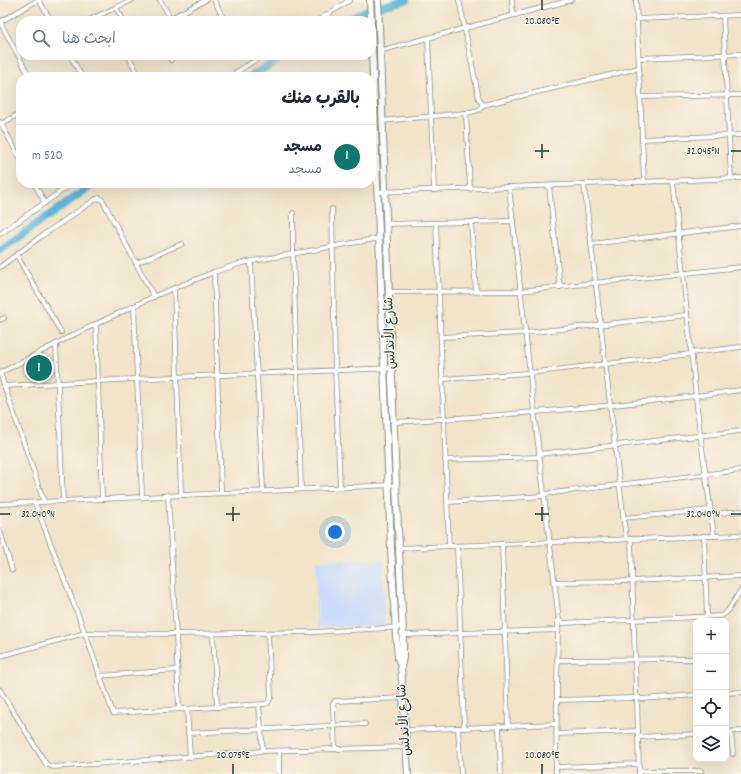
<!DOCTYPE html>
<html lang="ar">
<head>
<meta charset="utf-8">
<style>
	body { margin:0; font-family:Dekko,"Playpen Sans Arabic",sans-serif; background:#f6f6f7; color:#1f2937; direction:rtl }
	.controls { position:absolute; right:12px; bottom:12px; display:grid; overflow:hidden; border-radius:8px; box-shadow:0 4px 16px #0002 }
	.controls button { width:36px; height:36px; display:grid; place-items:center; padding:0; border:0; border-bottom:1px solid #e0e1e3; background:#fff; color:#1f2937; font:20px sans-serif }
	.you { position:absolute; left:335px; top:532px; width:14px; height:14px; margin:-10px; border:3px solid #fff; border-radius:50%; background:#1a73e8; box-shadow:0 0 0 6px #1a73e833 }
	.badge { display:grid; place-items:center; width:26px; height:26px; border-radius:50%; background:#0f766e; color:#fff; font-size:13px; font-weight:700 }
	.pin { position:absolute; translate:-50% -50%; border:2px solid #fff; box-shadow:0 1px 4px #0006 }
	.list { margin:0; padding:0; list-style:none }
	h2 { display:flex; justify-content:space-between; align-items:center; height:52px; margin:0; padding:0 16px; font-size:17px }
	h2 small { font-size:13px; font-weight:400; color:#747a83 }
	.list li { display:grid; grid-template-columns:26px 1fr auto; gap:12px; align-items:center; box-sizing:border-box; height:64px; padding:0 16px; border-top:1px solid #e0e1e3 }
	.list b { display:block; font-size:15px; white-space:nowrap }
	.list p { margin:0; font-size:13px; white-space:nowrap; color:#747a83 }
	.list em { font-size:13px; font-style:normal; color:#747a83 }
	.icon { flex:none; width:22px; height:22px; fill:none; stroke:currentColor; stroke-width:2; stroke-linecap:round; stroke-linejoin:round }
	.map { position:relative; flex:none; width:741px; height:774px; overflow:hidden; direction:ltr }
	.search { position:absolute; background:#fff; box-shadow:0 4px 16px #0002; left:16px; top:16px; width:360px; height:44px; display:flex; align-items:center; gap:10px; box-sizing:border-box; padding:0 14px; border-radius:16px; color:#747a83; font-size:15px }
	.panel { position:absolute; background:#fff; box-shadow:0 4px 16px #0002; left:16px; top:72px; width:360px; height:116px; border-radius:16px; direction:rtl }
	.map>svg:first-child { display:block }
</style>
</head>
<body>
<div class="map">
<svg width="741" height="774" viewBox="0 0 741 774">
	<rect width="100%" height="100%" fill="#f7f3e8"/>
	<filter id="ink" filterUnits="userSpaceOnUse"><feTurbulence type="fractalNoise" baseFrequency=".025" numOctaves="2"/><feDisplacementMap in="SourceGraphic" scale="8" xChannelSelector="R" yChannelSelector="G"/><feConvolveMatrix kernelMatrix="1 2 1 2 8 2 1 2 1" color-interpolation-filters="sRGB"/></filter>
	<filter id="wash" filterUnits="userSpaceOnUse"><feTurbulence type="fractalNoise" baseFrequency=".012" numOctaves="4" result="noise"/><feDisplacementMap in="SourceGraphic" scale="16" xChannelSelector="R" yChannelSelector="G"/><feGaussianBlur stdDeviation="0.9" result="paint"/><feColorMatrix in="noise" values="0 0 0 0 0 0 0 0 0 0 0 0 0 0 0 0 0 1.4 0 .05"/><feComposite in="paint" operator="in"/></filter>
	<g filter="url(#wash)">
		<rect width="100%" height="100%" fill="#f1e4c9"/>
		<polygon fill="#c9dcf9" points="384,560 384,626 317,627 316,561"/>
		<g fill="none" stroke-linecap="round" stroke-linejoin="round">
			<g stroke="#5ab5d8" stroke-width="8">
				<polyline points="346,21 367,10 406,0"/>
				<polyline points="250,77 286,55"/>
				<polyline points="0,250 95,183"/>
			</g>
		</g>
	</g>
	<g filter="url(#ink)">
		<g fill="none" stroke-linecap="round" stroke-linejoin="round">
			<g stroke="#88907e" stroke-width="5.5">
				<g id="street">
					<polyline points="39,0 51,21"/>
					<polyline points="160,0 168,14"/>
					<polyline points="214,0 225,21"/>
					<polyline points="459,0 479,99 483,105 639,68"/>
					<polyline points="512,0 513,15"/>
					<polyline points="636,1 644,182"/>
					<polyline points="116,8 124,21"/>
					<polyline points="182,12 187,21"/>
					<polyline points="723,16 731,178"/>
					<polyline points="637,19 741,15"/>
					<polyline points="87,21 132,0"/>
					<polyline points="165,21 206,0"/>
					<polyline points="317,21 350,0"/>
					<polyline points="428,38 434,190"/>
					<polyline points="379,51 571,0"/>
					<polyline points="70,55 82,77"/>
					<polyline points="128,55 139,77"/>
					<polyline points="168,55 171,60"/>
					<polyline points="96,56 99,55"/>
					<polyline points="639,58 741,54"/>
					<polyline points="30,77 0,22 38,0"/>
					<polyline points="229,77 263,55"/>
					<polyline points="641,97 741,95"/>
					<polyline points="466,113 470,189"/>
					<polyline points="382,121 466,113 479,110 483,105"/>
					<polyline points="0,122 21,160"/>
					<polyline points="1,124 21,113"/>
					<polyline points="642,139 741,135"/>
					<polyline points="673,181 699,425 714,536"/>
					<polyline points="34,183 45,203"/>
					<polyline points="584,184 626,539"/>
					<polyline points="549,186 560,287"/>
					<polyline points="509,187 532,393 559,621 562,623 721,616 727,612 741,590"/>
					<polyline points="378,192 741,178"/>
					<polyline points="332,209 335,370 340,487"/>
					<polyline points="293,213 293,254 301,489"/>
					<polyline points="471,222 476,292"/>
					<polyline points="436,223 449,546"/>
					<polyline points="386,224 513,221"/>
					<polyline points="0,234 73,183"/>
					<polyline points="591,244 741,226"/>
					<polyline points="17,256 61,332"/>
					<polyline points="251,262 263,490"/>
					<polyline points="136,263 182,244"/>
					<polyline points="0,267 40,237 96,199 100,198 103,201 154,297"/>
					<polyline points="214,272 221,492"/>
					<polyline points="174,288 181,494"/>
					<polyline points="389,292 520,291 741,267"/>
					<polyline points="134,306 142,496"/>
					<polyline points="0,320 4,318"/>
					<polyline points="96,324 102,499"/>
					<polyline points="441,337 525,333 687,315"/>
					<polyline points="56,344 63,501"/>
					<polyline points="691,353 741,347"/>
					<polyline points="0,373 73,335 157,295 214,272 242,263 380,238"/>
					<polyline points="0,373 44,502"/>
					<polyline points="443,379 529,373 691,354"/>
					<polyline points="4,386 173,377 392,368"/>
					<path d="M394 422C510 415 626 406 741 390"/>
					<polyline points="539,454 741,431"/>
					<polyline points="445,460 539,457"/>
					<polyline points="544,494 741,470"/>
					<polyline points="168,495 176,634 179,709"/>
					<polyline points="447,502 544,496"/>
					<polyline points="35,503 85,633 113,713 217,707 213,634"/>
					<polyline points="0,504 391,485"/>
					<polyline points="711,514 741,511"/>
					<polyline points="623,518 710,510"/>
					<polyline points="0,531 12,570"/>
					<polyline points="704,536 707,617"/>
					<polyline points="631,539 636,693 637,697 642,699 696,695"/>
					<polyline points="502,544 508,726"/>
					<polyline points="457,546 464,728"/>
					<polyline points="399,548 741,535"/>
					<polyline points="554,582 632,581 741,576"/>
					<polyline points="403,635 557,630"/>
					<polyline points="0,656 85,633 176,634 313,632 389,628 403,626"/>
					<polyline points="557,660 696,659"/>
					<polyline points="99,676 177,670"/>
					<polyline points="0,690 46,764 53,767 263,751 407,747"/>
					<polyline points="726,693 741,692"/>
					<polyline points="637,697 639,774"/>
					<polyline points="557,700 638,698"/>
					<polyline points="259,705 263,751"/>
					<polyline points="217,707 265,704 268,703 271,697 268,633"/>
					<polyline points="187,709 190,757"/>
					<polyline points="499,726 501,774"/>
					<polyline points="458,728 461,774"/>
					<polyline points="406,730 556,724"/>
					<polyline points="726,732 741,731"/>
					<polyline points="731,732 733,754"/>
					<polyline points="188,733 365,724"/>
					<polyline points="556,734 638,731"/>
					<polyline points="638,737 696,734"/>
					<polyline points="335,749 333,709 333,704 335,701 403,698"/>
					<polyline points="279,751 279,774"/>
					<polyline points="556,767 639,764"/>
					<polyline points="639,771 701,771"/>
					<polyline points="556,774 558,619"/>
				</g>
			</g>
			<g stroke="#88907e" stroke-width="8">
				<g id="secondary">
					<polyline points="370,0 371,21"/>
					<polyline points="378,0 396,485 403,635 403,658 401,666 408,774"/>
					<polyline points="371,24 391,548 396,635 398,658 401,666"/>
				</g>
			</g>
			<use href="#street" stroke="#fff" stroke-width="4"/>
			<use href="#secondary" stroke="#fff" stroke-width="6"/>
		</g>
	</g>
	<path fill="none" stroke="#1f3d34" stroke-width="1.5" d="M542 0V10M542 144V158M535 151H549M731 151H741M233 507V521M542 507V521M0 514H10M226 514H240M535 514H549M731 514H741M233 764V774M542 764V774"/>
	<g text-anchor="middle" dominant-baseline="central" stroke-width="3" stroke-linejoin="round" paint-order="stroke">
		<g font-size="13" fill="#1f3d34" stroke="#f7f3e8">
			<text transform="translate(391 333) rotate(-92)">شارع الأندلس</text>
			<text transform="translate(405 720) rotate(-94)">شارع الأندلس</text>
		</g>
	</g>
	<g font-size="10" text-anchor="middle" fill="#1f3d34" stroke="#f7f3e8" stroke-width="3" stroke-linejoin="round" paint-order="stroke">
		<text x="542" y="24">20.080°E</text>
		<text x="703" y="154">32.045°N</text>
		<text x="38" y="517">32.040°N</text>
		<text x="703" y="517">32.040°N</text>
		<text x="233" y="758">20.075°E</text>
		<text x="542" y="758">20.080°E</text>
	</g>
</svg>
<div class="controls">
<button>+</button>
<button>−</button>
<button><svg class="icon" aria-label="locate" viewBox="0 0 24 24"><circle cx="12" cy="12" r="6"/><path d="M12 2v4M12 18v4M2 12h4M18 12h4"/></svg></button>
<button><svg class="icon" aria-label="layers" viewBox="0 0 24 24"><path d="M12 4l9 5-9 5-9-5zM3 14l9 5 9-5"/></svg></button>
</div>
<div class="you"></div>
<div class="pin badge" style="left:39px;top:368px">1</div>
<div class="search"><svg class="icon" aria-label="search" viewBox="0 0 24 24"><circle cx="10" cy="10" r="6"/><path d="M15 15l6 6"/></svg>ابحث هنا</div>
<section class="panel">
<h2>بالقرب منك<small></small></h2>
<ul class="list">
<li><span class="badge">1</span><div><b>مسجد</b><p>مسجد</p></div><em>520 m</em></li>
</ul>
</section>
</div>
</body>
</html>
